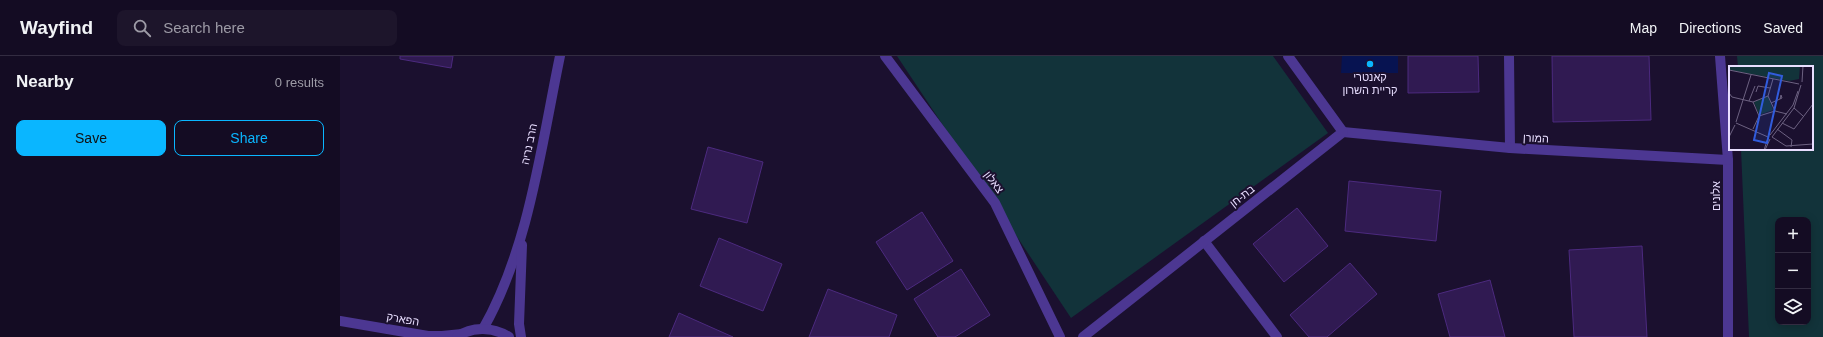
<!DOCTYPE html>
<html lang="en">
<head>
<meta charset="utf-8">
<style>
	body { margin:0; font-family:Helvetica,Heebo,sans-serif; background:#1d152b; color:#f1f3f6 }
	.controls { position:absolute; right:12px; bottom:12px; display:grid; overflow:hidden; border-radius:8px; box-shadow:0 2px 10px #0003 }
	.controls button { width:36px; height:36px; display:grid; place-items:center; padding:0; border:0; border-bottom:1px solid #332c41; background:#140c23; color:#f1f3f6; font:20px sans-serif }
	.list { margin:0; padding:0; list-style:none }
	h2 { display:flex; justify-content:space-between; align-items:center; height:52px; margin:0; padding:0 16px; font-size:17px }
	h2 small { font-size:13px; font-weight:400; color:#9d9ba6 }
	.actions { display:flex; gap:8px; padding:12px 16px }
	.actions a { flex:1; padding:9px 0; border:1px solid #0ab6ff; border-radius:8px; text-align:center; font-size:14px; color:#0ab6ff }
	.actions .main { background:#0ab6ff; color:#111 }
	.icon { flex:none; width:22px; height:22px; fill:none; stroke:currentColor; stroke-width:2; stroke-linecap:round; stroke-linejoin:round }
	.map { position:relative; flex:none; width:1483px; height:281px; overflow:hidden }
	header { display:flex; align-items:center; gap:24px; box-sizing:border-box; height:56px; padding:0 20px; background:#140c23; border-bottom:1px solid #332c41 }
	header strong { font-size:19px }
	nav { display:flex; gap:22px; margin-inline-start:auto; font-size:14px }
	.search { width:280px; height:36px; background:#1d152b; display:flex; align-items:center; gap:10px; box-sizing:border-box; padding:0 14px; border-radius:8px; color:#9d9ba6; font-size:15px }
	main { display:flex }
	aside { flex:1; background:#140c23 }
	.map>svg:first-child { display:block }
</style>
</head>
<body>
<header>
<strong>Wayfind</strong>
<div class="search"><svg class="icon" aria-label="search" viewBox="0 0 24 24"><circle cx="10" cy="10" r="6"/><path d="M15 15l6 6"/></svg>Search here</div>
<nav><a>Map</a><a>Directions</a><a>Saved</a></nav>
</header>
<main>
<aside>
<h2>Nearby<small>0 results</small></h2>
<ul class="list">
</ul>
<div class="actions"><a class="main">Save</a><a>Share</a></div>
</aside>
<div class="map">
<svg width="1483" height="281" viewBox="0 0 1483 281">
	<rect width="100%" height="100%" fill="#1b102f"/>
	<g fill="#12333a" fill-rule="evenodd">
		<polygon points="557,0 933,0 988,77 731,262"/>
		<path d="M1397 0H1483V281H1409L1401 93H1472V11H1398ZM1438 164H1468V266H1438Z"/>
	</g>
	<polygon fill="#071351" points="1002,0 1058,0 1058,17 1001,17"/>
	<g fill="#301a52" stroke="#4c2a7f">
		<polygon points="60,0 113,0 111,12 60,3"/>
		<polygon points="1068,0 1138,0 1139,36 1068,37"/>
		<polygon points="1212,0 1309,0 1311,64 1213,66"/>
		<polygon points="368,91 423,106 407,167 351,153"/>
		<polygon points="1009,125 1101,135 1096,185 1005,175"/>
		<polygon points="957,152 988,190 944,226 913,188"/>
		<polygon points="582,156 613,205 567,234 536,186"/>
		<polygon points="379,182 442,208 423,255 360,230"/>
		<polygon points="1302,190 1307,281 1234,281 1229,194"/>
		<polygon points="1010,207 1037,238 987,281 969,281 950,259"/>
		<polygon points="621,213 650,259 615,281 598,281 574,243"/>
		<polygon points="1150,224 1165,281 1110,281 1098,238"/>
		<polygon points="488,233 557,259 549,281 469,281"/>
		<polygon points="339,257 393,281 329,281"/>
	</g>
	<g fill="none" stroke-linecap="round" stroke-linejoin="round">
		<g stroke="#4c3792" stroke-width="10">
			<polyline points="545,0 655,147 720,281"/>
			<polyline points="1169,0 1170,92"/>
			<polyline points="1380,0 1388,104 1388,281"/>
			<polyline points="1003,76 1170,92 1388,104"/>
			<polyline points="864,185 937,281"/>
			<polyline points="0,265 88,280 102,280 122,278"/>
			<path d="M143 273C189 192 201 91 220 0"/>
			<path d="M117 281C132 270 154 271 169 281"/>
			<polyline points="181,281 179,268 182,189"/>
			<polyline points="743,281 1003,76 948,0"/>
		</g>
	</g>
	<circle fill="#0ab6ff" stroke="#1b102f" stroke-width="1.5" cx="1030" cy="8" r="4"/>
	<g text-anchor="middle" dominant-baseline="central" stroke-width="4" stroke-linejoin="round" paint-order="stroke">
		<g font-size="11" fill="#e8deff" stroke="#1b102f">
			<text x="1030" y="21">קאנטרי<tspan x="1030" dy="13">קריית השרון</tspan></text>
		</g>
		<g font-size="11" fill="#e8deff" stroke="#1b102f">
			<text transform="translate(1196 82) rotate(3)">המורן</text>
			<text transform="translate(189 88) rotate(-78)">הרב נריה</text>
			<text transform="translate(654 126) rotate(53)">צאלון</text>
			<text transform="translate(902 140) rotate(-38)">בת-חן</text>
			<text transform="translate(1376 140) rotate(-90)">אלונים</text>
			<text transform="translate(63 263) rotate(10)">הפארק</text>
		</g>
	</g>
	<g transform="translate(1389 10)">
		<rect width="84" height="84" fill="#1b102f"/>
		<path d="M0 0H71L70 13 60 15 0 4ZM39 30 44 44 30 49 25 36Z" fill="#12333a"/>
		<path fill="none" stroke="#6d6282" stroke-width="1" d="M0 4 70 18M73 16 74 0M27 26 29 20 41 22M0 27 3 31 24 36M39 30 44 13M20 35 26 20M24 36 39 30 46 45M24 36 30 50M42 37 51 33 53 32 52 29 51 33M65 42 74 50M30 50 46 45 58 48M7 56 22 9M7 57 39 71M53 57 65 63 84 38M24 63 30 50M48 63 63 74 62 81M41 69 64 39 69 25M0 71 6 59M43 71 65 42 72 19M43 71 57 80 84 78M35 84 39 72M36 84 41 73"/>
		<path fill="#315cdc" fill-opacity="0.15" stroke="#315cdc" stroke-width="2" d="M40 7 53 10 38 77 25 74Z"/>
		<rect width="84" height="84" fill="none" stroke="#e8deff" stroke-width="2"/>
	</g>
</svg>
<div class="controls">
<button>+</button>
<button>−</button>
<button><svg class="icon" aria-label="layers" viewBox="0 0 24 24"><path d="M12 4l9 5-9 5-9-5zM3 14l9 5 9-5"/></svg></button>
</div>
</div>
</main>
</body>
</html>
